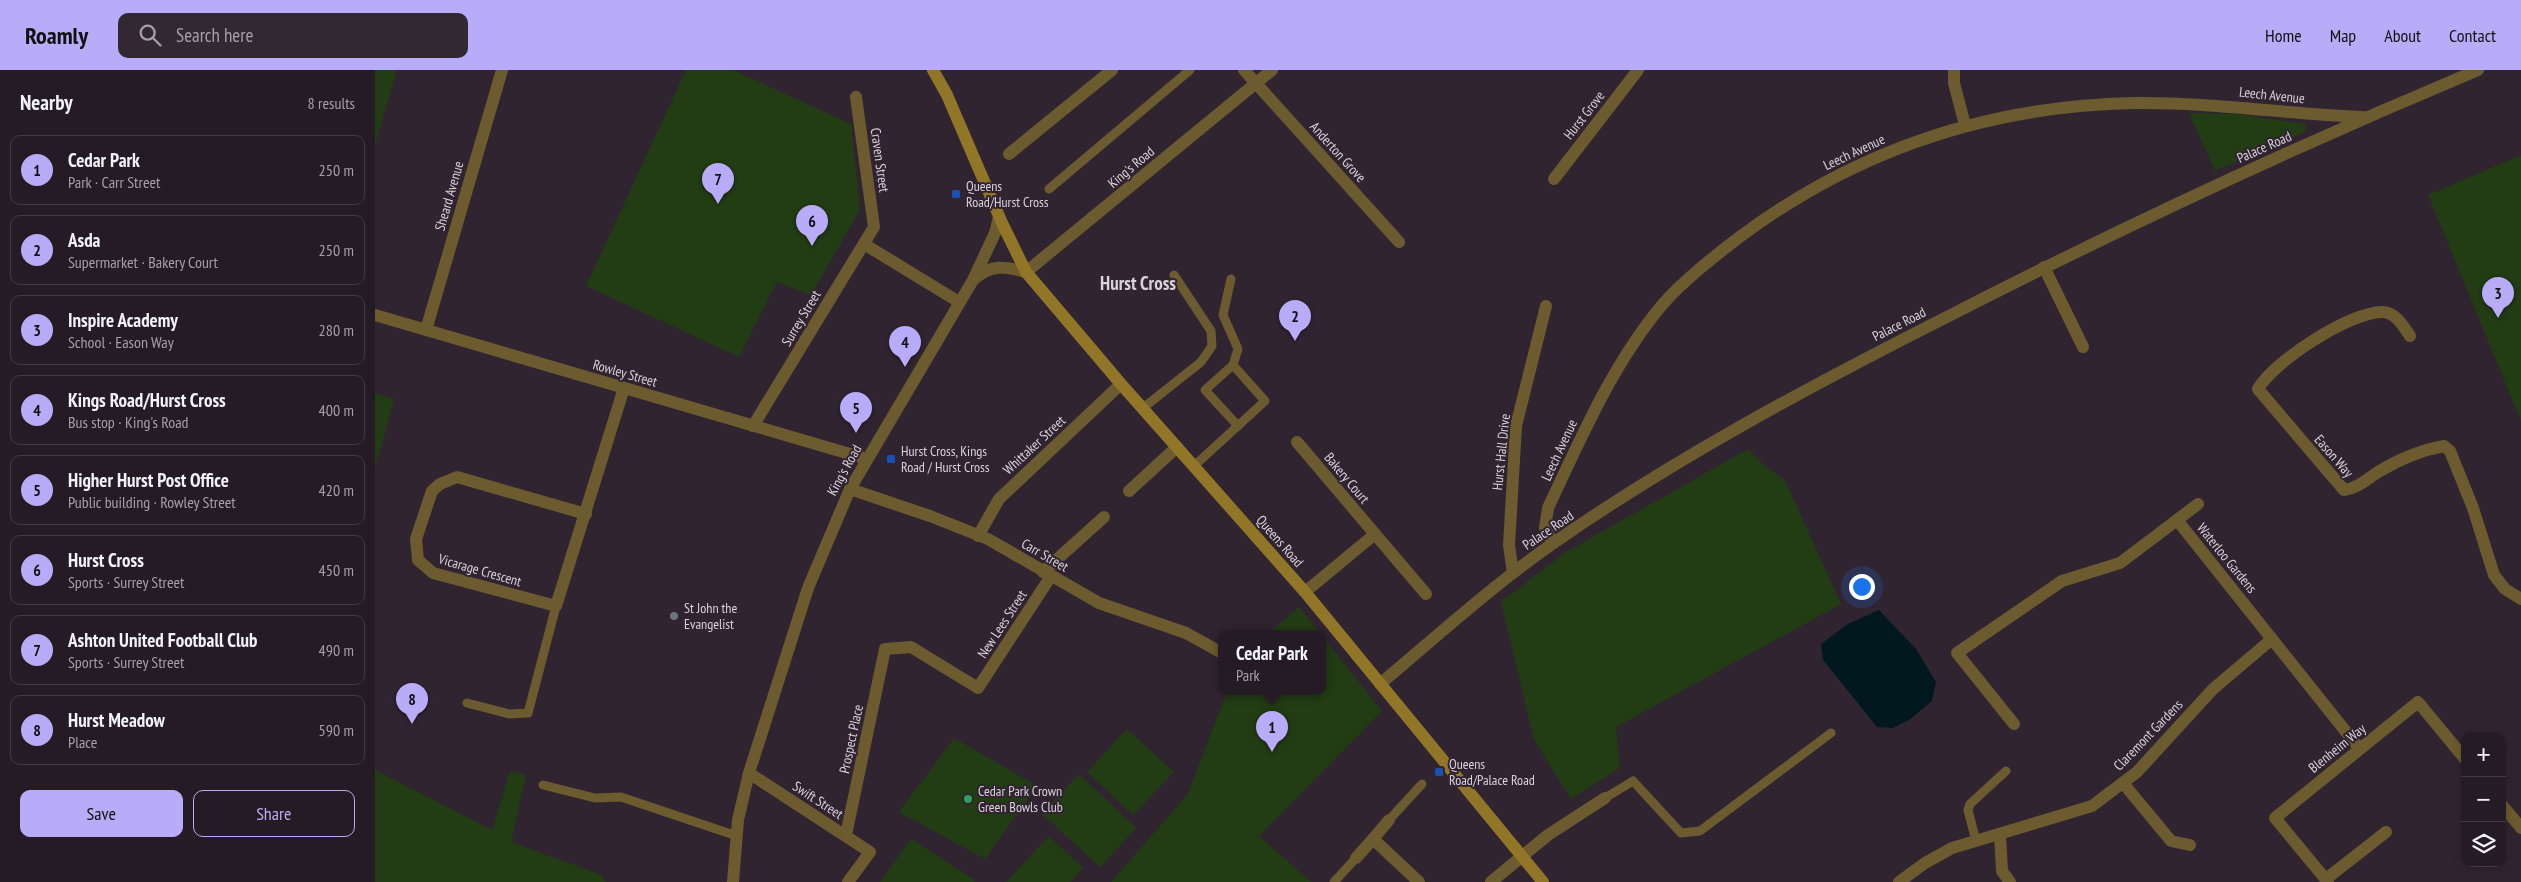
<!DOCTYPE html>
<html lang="en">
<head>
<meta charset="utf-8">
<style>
	body { margin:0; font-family:"PT Sans Narrow",sans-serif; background:#312832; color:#f1f3f6 }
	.controls { position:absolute; right:15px; bottom:15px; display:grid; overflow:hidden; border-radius:10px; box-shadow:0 2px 12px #0003 }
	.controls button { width:45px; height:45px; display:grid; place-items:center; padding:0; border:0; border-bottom:1px solid #423942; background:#251b25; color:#f1f3f6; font:25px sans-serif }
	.you { position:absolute; left:1486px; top:516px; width:18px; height:18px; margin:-12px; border:4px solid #fff; border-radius:50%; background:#1a73e8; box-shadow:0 0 0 8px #1a73e833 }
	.badge { display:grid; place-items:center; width:32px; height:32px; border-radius:50%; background:#b8abf7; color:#111; font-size:16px; font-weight:700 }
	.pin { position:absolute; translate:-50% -41px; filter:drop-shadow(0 1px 2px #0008) }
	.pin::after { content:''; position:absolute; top:26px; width:18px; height:15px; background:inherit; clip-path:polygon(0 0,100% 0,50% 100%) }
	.popup { position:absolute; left:843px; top:560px; width:108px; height:65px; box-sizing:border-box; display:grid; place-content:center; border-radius:10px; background:#251b25; filter:drop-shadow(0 1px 4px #0005); font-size:16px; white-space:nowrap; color:#a3a1a7 }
	.popup b { font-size:19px; color:#f1f3f6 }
	.popup::after { content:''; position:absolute; left:50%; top:100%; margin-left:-10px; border:10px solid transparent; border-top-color:#251b25 }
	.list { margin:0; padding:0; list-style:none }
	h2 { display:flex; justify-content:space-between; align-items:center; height:65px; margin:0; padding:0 20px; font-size:21px }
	h2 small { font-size:16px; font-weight:400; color:#a3a1a7 }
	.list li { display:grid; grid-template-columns:32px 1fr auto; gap:15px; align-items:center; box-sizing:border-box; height:70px; margin:0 10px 10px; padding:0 10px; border:1px solid #423942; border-radius:10px }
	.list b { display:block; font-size:19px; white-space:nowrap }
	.list p { margin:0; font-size:16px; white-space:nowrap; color:#a3a1a7 }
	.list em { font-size:16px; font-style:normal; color:#a3a1a7 }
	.actions { display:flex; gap:10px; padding:15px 20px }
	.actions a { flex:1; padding:11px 0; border:1px solid #b8abf7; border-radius:10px; text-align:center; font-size:18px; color:#b8abf7 }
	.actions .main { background:#b8abf7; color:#111 }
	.icon { flex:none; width:28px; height:28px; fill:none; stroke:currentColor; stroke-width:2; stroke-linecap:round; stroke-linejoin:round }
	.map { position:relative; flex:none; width:2146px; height:812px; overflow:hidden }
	header { display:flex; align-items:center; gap:30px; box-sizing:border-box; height:70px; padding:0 25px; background:#b8abf7; color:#111 }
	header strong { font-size:24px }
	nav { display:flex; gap:28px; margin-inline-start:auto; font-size:18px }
	.search { width:350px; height:45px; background:#312832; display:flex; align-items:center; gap:12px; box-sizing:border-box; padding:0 18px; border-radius:10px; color:#a3a1a7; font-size:19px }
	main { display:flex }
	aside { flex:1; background:#251b25 }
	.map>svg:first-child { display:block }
</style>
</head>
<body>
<header>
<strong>Roamly</strong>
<div class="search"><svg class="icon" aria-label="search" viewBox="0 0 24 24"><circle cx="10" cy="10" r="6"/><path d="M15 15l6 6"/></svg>Search here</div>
<nav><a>Home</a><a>Map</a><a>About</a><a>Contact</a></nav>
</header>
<main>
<aside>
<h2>Nearby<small>8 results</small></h2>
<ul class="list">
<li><span class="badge">1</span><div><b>Cedar Park</b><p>Park · Carr Street</p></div><em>250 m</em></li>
<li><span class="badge">2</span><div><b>Asda</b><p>Supermarket · Bakery Court</p></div><em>250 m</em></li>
<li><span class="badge">3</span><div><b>Inspire Academy</b><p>School · Eason Way</p></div><em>280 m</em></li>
<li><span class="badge">4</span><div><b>Kings Road/Hurst Cross</b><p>Bus stop · King's Road</p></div><em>400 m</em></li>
<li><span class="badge">5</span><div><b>Higher Hurst Post Office</b><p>Public building · Rowley Street</p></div><em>420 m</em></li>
<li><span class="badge">6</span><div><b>Hurst Cross</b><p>Sports · Surrey Street</p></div><em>450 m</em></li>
<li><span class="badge">7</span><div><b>Ashton United Football Club</b><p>Sports · Surrey Street</p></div><em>490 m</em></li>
<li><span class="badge">8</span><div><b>Hurst Meadow</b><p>Place</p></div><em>590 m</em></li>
</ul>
<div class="actions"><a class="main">Save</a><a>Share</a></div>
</aside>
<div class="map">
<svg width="2146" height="812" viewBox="0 0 2146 812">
	<rect width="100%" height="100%" fill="#312431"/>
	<g fill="#223c14">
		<polygon points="0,0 22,0 0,75"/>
		<polygon points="311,0 358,0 476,54 485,140 436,225 402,212 364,287 211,216"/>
		<polygon points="1814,43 1860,44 1931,54 1930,62 1840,101"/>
		<polygon points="2146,85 2146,351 2053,125"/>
		<polygon points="0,323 19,329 0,399"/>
		<polygon points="1373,379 1391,397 1410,410 1466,534 1241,657 1245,698 1196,729 1159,670 1126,532 1191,482"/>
		<polygon points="924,537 945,563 893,563"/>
		<polygon points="947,566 1007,641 884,766 936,812 736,812 813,724 852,621 947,621"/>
		<polygon points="752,659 799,702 758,745 712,702"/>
		<polygon points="579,668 662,716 610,789 524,742"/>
		<polygon points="0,700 117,760 135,701 151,705 137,768 139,773 227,805 230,812 0,812"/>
		<polygon points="704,704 761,758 725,797 667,744"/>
		<polygon points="674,766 708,798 696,812 631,812"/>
		<polygon points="536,769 600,810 599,812 505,812"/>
	</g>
	<polygon fill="#00181e" points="1504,540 1541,579 1561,612 1557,631 1534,650 1518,658 1502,657 1448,590 1446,574 1473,554"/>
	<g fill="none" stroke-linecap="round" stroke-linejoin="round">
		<g stroke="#6c5b2e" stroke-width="9">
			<polyline points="674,119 815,0"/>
			<polyline points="858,295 830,320 863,356"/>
			<polyline points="768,338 826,292 837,276 836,261 799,205"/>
			<polyline points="819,396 890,331 858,295 863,279 848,245 856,209"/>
			<polyline points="92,633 134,644 153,643 181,536"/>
			<polyline points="168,715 220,728 246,727 362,766"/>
			<polyline points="1230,728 1258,711 1306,763 1325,761 1456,663"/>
			<polyline points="1014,750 1047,714"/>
			<polyline points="1601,771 1593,740 1595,734 1631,701"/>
			<polyline points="959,812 981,788"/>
		</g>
		<g stroke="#6c5b2e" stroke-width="12">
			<polyline points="869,0 1024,172"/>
			<polyline points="1579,0 1579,13 1590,55"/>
			<polyline points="634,84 737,0"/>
			<polyline points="1179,109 1263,0"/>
			<polyline points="489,174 584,232"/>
			<polyline points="1669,197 1708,277"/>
			<polyline points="599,208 620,163 624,147"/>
			<polyline points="0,245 492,389"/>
			<polyline points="51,260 127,0"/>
			<path d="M2035 266C2028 256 2021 242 2007 242 1975 242 1899 291 1883 319L1969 420C1983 418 1991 410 2003 402 2023 390 2046 380 2069 376L2075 381 2098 438 2119 505 2130 519 2146 529"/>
			<polyline points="378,356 499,157 481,27"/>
			<polyline points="922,372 1000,464"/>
			<polyline points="475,419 555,446 613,469 724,533 811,563 847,583"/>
			<polyline points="754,421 802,377"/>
			<polyline points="211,444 82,407 65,414 57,421 41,469 43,490 58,503 181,536 249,318"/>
			<polyline points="1802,450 1823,434"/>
			<polyline points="603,466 624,429 746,314"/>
			<path d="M1178 473 1170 458 1173 438C1206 368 1237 295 1287 235 1308 211 1336 189 1362 169 1480 80 1611 36 1759 33 1836 32 1911 44 1988 47"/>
			<polyline points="668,502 729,447"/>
			<polyline points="1138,503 1134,475 1141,356 1171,236"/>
			<polyline points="930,522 1000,464 1051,524"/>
			<path d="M1005 614C1061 567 1117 516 1177 474 1299 389 1430 319 1562 252 1739 161 1919 77 2103 0"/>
			<polyline points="1639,654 1582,583 1687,511 1745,493 1802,450 1984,678"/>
			<polyline points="374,703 495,782 473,812"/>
			<polyline points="1748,713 1796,771 1815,775"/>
			<polyline points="2127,735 2146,758"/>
			<polyline points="471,765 510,579 536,577 603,618 676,506"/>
			<polyline points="1625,765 1627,801 1635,812"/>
			<polyline points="998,769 1014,750"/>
			<polyline points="981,788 998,769 1044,812"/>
			<polyline points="1951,809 2011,762"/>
			<path d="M358 812 363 750 374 703 433 518 475 419 598 210C616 194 629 196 651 202L897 0"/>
			<polyline points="1116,812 1173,765 1230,728"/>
			<polyline points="1524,812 1550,793 1577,778 1717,736 1762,702 1838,619 1897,569"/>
			<polyline points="1953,812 1900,748 2043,632 2090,689"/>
		</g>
		<polyline stroke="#927627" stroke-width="12" points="558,0 572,25 627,153 651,202 746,314 930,522 1168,812"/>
	</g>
	<g fill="#1a4fb4" stroke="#312431" stroke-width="2">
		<rect x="576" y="119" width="10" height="10" rx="2.5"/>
		<rect x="511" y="384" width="10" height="10" rx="2.5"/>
		<rect x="1059" y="697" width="10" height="10" rx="2.5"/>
	</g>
	<circle fill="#6b7280" stroke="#312431" stroke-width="2" cx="299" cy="546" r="5"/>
	<circle fill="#2e9e5b" stroke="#312431" stroke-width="2" cx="593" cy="729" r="5"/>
	<g text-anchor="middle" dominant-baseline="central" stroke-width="4" stroke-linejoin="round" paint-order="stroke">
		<g font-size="14" fill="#dad1da" stroke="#312431">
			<text transform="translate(1897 25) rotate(6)">Leech Avenue</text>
			<text transform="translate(1209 45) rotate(-52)">Hurst Grove</text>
			<text transform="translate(1889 77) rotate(-24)">Palace Road</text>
			<text transform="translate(963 82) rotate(48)">Anderton Grove</text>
			<text transform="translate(1479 82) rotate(-25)">Leech Avenue</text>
			<text transform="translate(505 90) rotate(82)">Craven Street</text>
			<text transform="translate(756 97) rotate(-40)">King's Road</text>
			<text transform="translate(74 126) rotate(-74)">Sheard Avenue</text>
			<text transform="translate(426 248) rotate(-59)">Surrey Street</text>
			<text transform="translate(1524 254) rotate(-27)">Palace Road</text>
			<text transform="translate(250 303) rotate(16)">Rowley Street</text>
			<text transform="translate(659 375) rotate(-43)">Whittaker Street</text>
			<text transform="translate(1184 380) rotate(-65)">Leech Avenue</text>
			<text transform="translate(1126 382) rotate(-84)">Hurst Hall Drive</text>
			<text transform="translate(1959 386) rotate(49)">Eason Way</text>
			<text transform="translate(469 400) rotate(-61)">King's Road</text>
			<text transform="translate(972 408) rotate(50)">Bakery Court</text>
			<text transform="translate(1173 460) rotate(-34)">Palace Road</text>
			<text transform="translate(905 471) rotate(49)">Queens Road</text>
			<text transform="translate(670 485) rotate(30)">Carr Street</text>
			<text transform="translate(1852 488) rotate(51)">Waterloo Gardens</text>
			<text transform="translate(105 500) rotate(16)">Vicarage Crescent</text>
			<text transform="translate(627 554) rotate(-57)">New Lees Street</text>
			<text transform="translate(1773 665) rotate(-46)">Claremont Gardens</text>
			<text transform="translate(476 669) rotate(-78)">Prospect Place</text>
			<text transform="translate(1962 678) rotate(-39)">Blenheim Way</text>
			<text transform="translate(443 730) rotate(33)">Swift Street</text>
		</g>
		<g font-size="14" fill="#dad1da" stroke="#312431" text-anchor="start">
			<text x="591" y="116">Queens<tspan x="591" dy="16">Road/Hurst Cross</tspan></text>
			<text x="526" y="381">Hurst Cross, Kings<tspan x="526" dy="16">Road / Hurst Cross</tspan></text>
			<text x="309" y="538">St John the<tspan x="309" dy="16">Evangelist</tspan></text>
			<text x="1074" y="694">Queens<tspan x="1074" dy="16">Road/Palace Road</tspan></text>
			<text x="603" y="721">Cedar Park Crown<tspan x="603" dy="16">Green Bowls Club</tspan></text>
		</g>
		<g font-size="19" font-weight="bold" fill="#dad1da" stroke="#312431">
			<text x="763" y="213">Hurst Cross</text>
		</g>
	</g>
</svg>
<div class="controls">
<button>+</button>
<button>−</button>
<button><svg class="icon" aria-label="layers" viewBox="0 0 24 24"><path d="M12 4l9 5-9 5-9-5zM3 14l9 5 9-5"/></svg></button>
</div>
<div class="you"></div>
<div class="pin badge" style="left:897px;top:682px">1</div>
<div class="popup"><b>Cedar Park</b>Park</div>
<div class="pin badge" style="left:920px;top:271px">2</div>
<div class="pin badge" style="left:2123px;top:248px">3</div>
<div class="pin badge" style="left:530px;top:297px">4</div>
<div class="pin badge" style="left:481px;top:363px">5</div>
<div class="pin badge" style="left:437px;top:176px">6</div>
<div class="pin badge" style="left:343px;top:134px">7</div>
<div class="pin badge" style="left:37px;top:654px">8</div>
</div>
</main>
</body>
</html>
